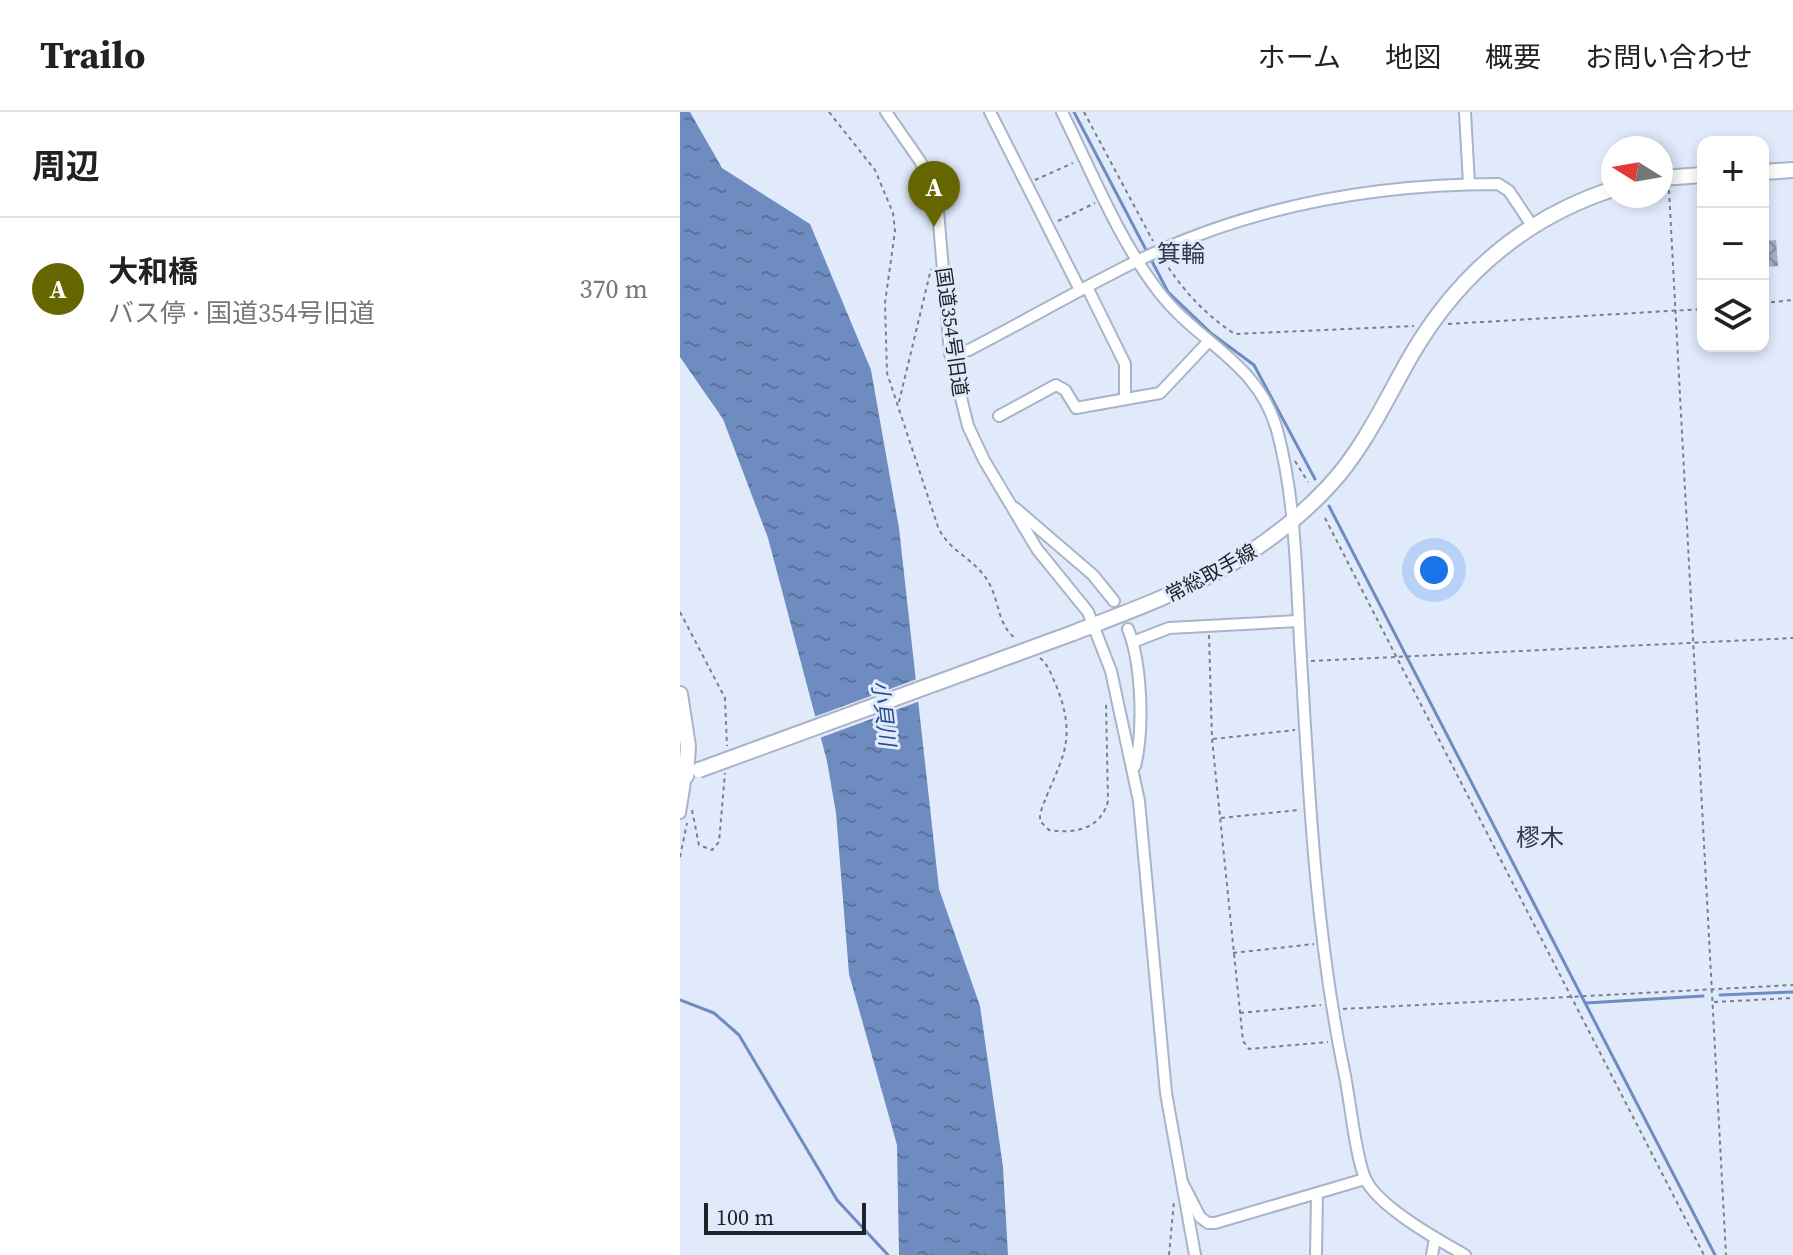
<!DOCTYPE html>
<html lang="ja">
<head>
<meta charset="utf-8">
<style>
	body { margin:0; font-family:"Source Serif 4","Noto Sans JP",serif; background:#f6f6f6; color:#222 }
	.controls { position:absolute; right:24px; top:24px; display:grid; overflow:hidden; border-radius:16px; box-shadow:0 4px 12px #0003 }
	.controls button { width:72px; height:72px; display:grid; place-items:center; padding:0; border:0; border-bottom:2px solid #e0e0e0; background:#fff; color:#222; font:40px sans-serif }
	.compass { position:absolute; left:921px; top:24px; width:72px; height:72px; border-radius:50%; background:#fff; box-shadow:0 4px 12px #0003; rotate:281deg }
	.scale { position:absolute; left:24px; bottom:20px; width:162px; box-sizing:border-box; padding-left:8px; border:4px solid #1e222a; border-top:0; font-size:22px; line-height:28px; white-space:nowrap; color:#1e222a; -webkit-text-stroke:6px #e0eafb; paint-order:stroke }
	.you { position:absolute; left:754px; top:458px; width:28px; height:28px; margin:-20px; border:6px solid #fff; border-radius:50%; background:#1a73e8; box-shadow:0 0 0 12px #1a73e833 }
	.badge { display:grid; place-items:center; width:52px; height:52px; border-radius:50%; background:#660; color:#fff; font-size:26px; font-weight:700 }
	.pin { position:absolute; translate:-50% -66px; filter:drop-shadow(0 2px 4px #0008) }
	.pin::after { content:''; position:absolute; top:42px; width:28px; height:24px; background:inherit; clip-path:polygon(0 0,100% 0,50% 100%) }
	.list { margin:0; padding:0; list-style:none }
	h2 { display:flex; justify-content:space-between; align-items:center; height:104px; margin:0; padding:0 32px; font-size:34px }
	h2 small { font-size:26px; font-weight:400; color:#767676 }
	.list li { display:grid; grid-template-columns:52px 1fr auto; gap:24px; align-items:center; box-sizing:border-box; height:144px; padding:0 32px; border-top:2px solid #e0e0e0 }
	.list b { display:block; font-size:30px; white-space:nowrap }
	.list p { margin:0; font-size:26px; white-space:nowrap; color:#767676 }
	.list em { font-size:26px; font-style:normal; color:#767676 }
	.icon { flex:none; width:44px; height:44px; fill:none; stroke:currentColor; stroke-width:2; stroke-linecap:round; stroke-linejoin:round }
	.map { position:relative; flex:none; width:1113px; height:1143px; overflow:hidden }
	header { display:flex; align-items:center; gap:48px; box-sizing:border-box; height:112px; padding:0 40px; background:#fff; border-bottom:2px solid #e0e0e0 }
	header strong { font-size:38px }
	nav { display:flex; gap:44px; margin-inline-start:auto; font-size:28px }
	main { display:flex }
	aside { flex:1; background:#fff }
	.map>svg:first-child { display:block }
</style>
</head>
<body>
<header>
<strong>Trailo</strong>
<nav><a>ホーム</a><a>地図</a><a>概要</a><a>お問い合わせ</a></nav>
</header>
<main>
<aside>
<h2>周辺<small></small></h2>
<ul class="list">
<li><span class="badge">A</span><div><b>大和橋</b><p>バス停 · 国道354号旧道</p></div><em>370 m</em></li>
</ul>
</aside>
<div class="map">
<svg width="1113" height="1143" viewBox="0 0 1113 1143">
	<defs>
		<pattern id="water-ripples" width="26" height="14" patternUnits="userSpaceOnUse" patternTransform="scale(2)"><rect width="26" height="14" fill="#6e8cc0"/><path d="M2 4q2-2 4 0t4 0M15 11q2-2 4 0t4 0" fill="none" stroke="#5a729c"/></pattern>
		<pattern id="building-cross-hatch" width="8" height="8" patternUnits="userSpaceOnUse" patternTransform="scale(2)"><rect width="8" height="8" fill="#a5b1c5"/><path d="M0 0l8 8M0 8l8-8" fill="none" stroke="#8690a0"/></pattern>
	</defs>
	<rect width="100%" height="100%" fill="#e0eafb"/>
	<polygon fill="url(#water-ripples)" points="0,0 10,0 42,56 130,112 191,258 219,416 259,777 300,894 323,1055 328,1143 219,1143 217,1033 169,862 156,701 147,649 88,426 43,307 0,245"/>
	<polygon fill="#e0eafb" points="237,567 240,589 137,627 131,606"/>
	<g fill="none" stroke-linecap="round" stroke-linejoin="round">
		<g stroke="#6e8cc0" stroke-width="3">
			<polyline points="394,0 488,180 532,222 574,253 635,367"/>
			<polyline points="649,394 1035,1143"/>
			<polyline points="1040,883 1113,880"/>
			<polyline points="0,888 34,901 59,923 157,1088 208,1143"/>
			<polyline points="906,891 1023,884"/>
		</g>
	</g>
	<polygon fill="url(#building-cross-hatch)" points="1096,128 1098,154 1083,155 1083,129"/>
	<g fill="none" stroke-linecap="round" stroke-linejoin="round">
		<g stroke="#a8b4c8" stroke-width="14">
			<g id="minor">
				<polyline points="206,0 240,49 251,72 258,99 270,241 288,314 304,348 357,437 408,500 431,559 459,689 486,981 515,1143"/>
				<polyline points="310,0 400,178"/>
				<path d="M382 0C412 60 438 127 479 180 518 231 578 250 597 318 617 392 616 471 621 546 629 684 636 824 664 959 670 986 675 1043 685 1066 697 1094 758 1128 785 1143"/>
				<polyline points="785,0 789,72"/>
				<polyline points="407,175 445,252 445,285"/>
				<path d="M270 241 289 238C345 209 400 177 457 149 571 94 692 72 818 72L829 79 851 112"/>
				<polyline points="319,304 376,273 385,278 396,296 480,281 529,229"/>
				<polyline points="335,396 413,463 434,489"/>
				<path d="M448 517C462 552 464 618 455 654"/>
				<polyline points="453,530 489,516 618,509"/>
				<polyline points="0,701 6,664"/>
				<polyline points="502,1070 520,1105 528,1111 535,1111 685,1067"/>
				<polyline points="636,1143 637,1082"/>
				<polyline points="752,1143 755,1126"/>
			</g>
		</g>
		<g stroke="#a8b4c8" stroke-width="18">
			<g id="major">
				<polyline points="1083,60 1113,58"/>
				<polyline points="981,66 1023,63"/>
				<path d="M393 521C491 483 573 455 648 375 684 337 706 287 732 242 779 162 844 106 933 77"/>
				<polyline points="0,582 8,634 6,664"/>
			</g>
		</g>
		<g stroke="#787e8a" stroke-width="2" stroke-dasharray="4 4" stroke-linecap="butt">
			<path d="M149 0 195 58 213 101 215 119 205 191 207 261 258 415C269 440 296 447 309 471 320 491 317 512 336 527"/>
			<polyline points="404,0 473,129"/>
			<polyline points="355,68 393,51"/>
			<polyline points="989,78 1046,1143"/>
			<polyline points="378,109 415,91"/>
			<path d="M484 149C503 178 525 203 555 222L734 214"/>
			<polyline points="1083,191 1113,188"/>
			<polyline points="768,212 1023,197"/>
			<polyline points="219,290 251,157"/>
			<polyline points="615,349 628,370"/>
			<polyline points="645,406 1024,1143"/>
			<polyline points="0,500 45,586 47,634"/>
			<polyline points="529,523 532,627 563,929 569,937 648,930"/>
			<path d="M360 546C369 553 373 567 378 578 399 635 377 651 360 702V709L369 718C395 722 421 717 428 689L426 591"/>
			<polyline points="631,549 1113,526"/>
			<polyline points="533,627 615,618"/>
			<polyline points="12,698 19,733 32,738 39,730 45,661"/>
			<polyline points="541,706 618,698"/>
			<polyline points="0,745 7,711"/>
			<polyline points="553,841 634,832"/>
			<polyline points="1034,890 1113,886"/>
			<polyline points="663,897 1113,873"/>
			<polyline points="560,901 641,893"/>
			<polyline points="489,1143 494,1089"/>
		</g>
		<use href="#minor" stroke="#fff" stroke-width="10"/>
		<use href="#major" stroke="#fff" stroke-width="14"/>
		<g stroke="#a8b4c8" stroke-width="18" stroke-linecap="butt">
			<polyline id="major-bridge" points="19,658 393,521"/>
		</g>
		<use href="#major-bridge" stroke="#fff" stroke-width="14"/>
	</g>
	<g text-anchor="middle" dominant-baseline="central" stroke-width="6" stroke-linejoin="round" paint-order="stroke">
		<g font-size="20" fill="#1e222a" stroke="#e0eafb">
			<text transform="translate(272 220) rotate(82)">国道354号旧道</text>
			<text transform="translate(531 461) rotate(-28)">常総取手線</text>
		</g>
		<g font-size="22" font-style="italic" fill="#2b4e90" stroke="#e0eafb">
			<text transform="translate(204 601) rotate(83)">小貝川</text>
		</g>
		<g font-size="24" fill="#313a4b" stroke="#e0eafb">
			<text x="501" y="141">箕輪</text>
			<text x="860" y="725">樛木</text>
		</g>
	</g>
</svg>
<div class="controls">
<button>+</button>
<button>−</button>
<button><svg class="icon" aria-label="layers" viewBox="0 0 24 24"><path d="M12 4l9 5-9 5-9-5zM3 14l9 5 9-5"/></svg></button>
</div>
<svg class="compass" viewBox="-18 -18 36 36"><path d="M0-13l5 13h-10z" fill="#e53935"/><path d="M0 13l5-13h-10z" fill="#767676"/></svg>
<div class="scale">100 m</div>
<div class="you"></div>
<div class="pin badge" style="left:254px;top:115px">A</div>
</div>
</main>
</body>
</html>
